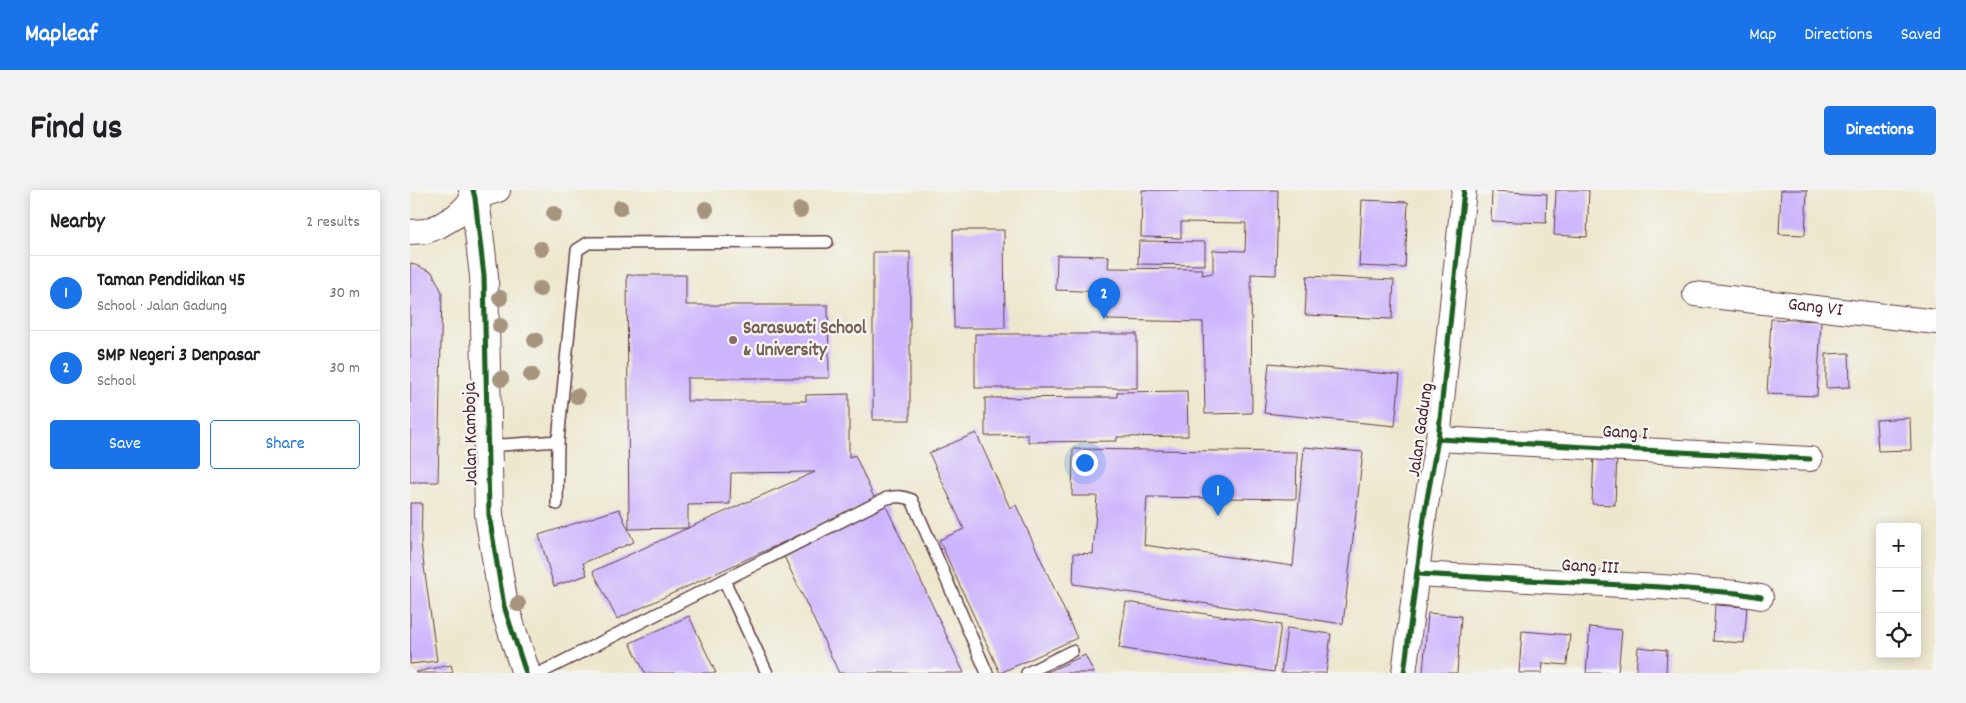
<!DOCTYPE html>
<html lang="en">
<head>
<meta charset="utf-8">
<style>
	body { margin:0; font-family:Dekko,sans-serif; background:#f2f2f2; color:#202124 }
	.controls { position:absolute; right:15px; bottom:15px; display:grid; overflow:hidden; border-radius:5px; box-shadow:0 2px 12px #0003 }
	.controls button { width:45px; height:45px; display:grid; place-items:center; padding:0; border:0; border-bottom:1px solid #e0e0e0; background:#fff; color:#202124; font:25px sans-serif }
	.you { position:absolute; left:674px; top:272px; width:18px; height:18px; margin:-12px; border:4px solid #fff; border-radius:50%; background:#1a73e8; box-shadow:0 0 0 8px #1a73e833 }
	.badge { display:grid; place-items:center; width:32px; height:32px; border-radius:50%; background:#1a73e8; color:#fff; font-size:16px; font-weight:700 }
	.pin { position:absolute; translate:-50% -41px; filter:drop-shadow(0 1px 2px #0008) }
	.pin::after { content:''; position:absolute; top:26px; width:18px; height:15px; background:inherit; clip-path:polygon(0 0,100% 0,50% 100%) }
	.list { margin:0; padding:0; list-style:none }
	h2 { display:flex; justify-content:space-between; align-items:center; height:65px; margin:0; padding:0 20px; font-size:21px }
	h2 small { font-size:16px; font-weight:400; color:#757577 }
	.list li { display:grid; grid-template-columns:32px 1fr auto; gap:15px; align-items:center; box-sizing:border-box; height:75px; padding:0 20px; border-top:1px solid #e0e0e0 }
	.list b { display:block; font-size:19px; white-space:nowrap }
	.list p { margin:0; font-size:16px; white-space:nowrap; color:#757577 }
	.list em { font-size:16px; font-style:normal; color:#757577 }
	.actions { display:flex; gap:10px; padding:15px 20px }
	.actions a { flex:1; padding:11px 0; border:1px solid #1a73e8; border-radius:5px; text-align:center; font-size:18px; color:#1a73e8 }
	.actions .main { background:#1a73e8; color:#fff }
	.icon { flex:none; width:28px; height:28px; fill:none; stroke:currentColor; stroke-width:2; stroke-linecap:round; stroke-linejoin:round }
	.map { position:relative; flex:none; width:1526px; height:483px; overflow:hidden; border-radius:5px }
	header { display:flex; align-items:center; gap:30px; box-sizing:border-box; height:70px; padding:0 25px; background:#1a73e8; color:#fff }
	header strong { font-size:24px }
	nav { display:flex; gap:28px; margin-inline-start:auto; font-size:18px }
	.intro { display:flex; align-items:center; justify-content:space-between; box-sizing:border-box; height:120px; padding:0 30px }
	h1 { margin:0; font-size:35px }
	.button { padding:12px 22px; border-radius:5px; background:#1a73e8; color:#fff; font-size:18px; font-weight:700 }
	main { display:flex; gap:30px; padding:0 30px }
	aside { flex:1; background:#fff; border-radius:5px; box-shadow:0 2px 12px #0003 }
	.map>svg:first-child { display:block }
</style>
</head>
<body>
<header>
<strong>Mapleaf</strong>
<nav><a>Map</a><a>Directions</a><a>Saved</a></nav>
</header>
<div class="intro"><h1>Find us</h1><a class="button">Directions</a></div>
<main>
<aside>
<h2>Nearby<small>2 results</small></h2>
<ul class="list">
<li><span class="badge">1</span><div><b>Taman Pendidikan 45</b><p>School · Jalan Gadung</p></div><em>30 m</em></li>
<li><span class="badge">2</span><div><b>SMP Negeri 3 Denpasar</b><p>School</p></div><em>30 m</em></li>
</ul>
<div class="actions"><a class="main">Save</a><a>Share</a></div>
</aside>
<div class="map">
<svg width="1526" height="483" viewBox="0 0 1526 483">
	<rect width="100%" height="100%" fill="#f6f6f2"/>
	<filter id="ink" filterUnits="userSpaceOnUse"><feTurbulence type="fractalNoise" baseFrequency=".02" numOctaves="2"/><feDisplacementMap in="SourceGraphic" scale="10" xChannelSelector="R" yChannelSelector="G"/><feConvolveMatrix kernelMatrix="1 2 1 2 8 2 1 2 1" color-interpolation-filters="sRGB"/></filter>
	<filter id="wash" filterUnits="userSpaceOnUse"><feTurbulence type="fractalNoise" baseFrequency=".0096" numOctaves="4" result="noise"/><feDisplacementMap in="SourceGraphic" scale="20" xChannelSelector="R" yChannelSelector="G"/><feGaussianBlur stdDeviation="1.12" result="paint"/><feColorMatrix in="noise" values="0 0 0 0 0 0 0 0 0 0 0 0 0 0 0 0 0 1.4 0 .05"/><feComposite in="paint" operator="in"/></filter>
	<g filter="url(#wash)">
		<rect width="100%" height="100%" fill="#ede7ce"/>
		<g id="blocks">
			<g fill="#cdb5fd" fill-rule="evenodd">
				<polygon points="732,0 868,0 866,85 841,84 842,223 795,224 793,132 697,130 697,102 646,100 647,65 699,66 698,78 793,79 792,85 803,83 803,60 835,61 836,33 771,32 771,48 731,47"/>
				<polygon points="1146,0 1179,0 1177,47 1144,45"/>
				<polygon points="1371,0 1397,0 1395,45 1369,44"/>
				<polygon points="1082,1 1137,4 1136,33 1081,31"/>
				<polygon points="952,10 998,12 995,78 949,76"/>
				<polygon points="543,40 594,40 595,138 544,138"/>
				<polygon points="729,51 795,52 795,75 728,74"/>
				<rect x="463" y="62" width="37" height="168"/>
				<polygon points="0,73 22,82 32,102 28,292 0,292"/>
				<path d="M217 85H276V115H418L419 188H277V211H396V205L439 204V267L445 265 465 310 207 429 183 381 278 338 219 339ZM405 282 278 338V315L320 314 321 283Z"/>
				<polygon points="897,86 984,90 982,129 895,125"/>
				<polygon points="1361,129 1411,131 1407,206 1357,204"/>
				<rect x="565" y="144" width="162" height="54"/>
				<polygon points="1439,163 1440,197 1416,198 1416,164"/>
				<polygon points="859,173 990,185 985,236 854,223"/>
				<polygon points="777,201 778,246 707,247 707,251 618,252 618,245 575,246 575,208 707,207 707,202"/>
				<polygon points="1500,228 1501,260 1468,261 1466,230"/>
				<polygon points="566,243 600,318 606,315 667,448 590,483 529,350 554,339 519,263"/>
				<polygon points="894,257 953,262 933,434 663,394 664,363 683,364 687,306 662,306 663,259 887,262 886,309 737,307 734,355 883,376"/>
				<polygon points="1184,263 1207,264 1205,315 1182,314"/>
				<polygon points="0,313 12,313 11,354 27,471 0,474"/>
				<polygon points="475,314 554,483 429,483 372,362"/>
				<polygon points="209,319 224,352 173,373 177,385 144,396 129,345"/>
				<polygon points="716,412 871,435 864,482 709,458"/>
				<polygon points="1305,415 1337,417 1334,453 1303,451"/>
				<polygon points="1018,423 1051,426 1047,483 1013,483"/>
				<polygon points="279,426 306,483 235,483 220,453"/>
				<polygon points="1180,437 1212,440 1208,483 1176,483"/>
				<polygon points="877,438 921,444 916,483 871,483"/>
				<polygon points="1112,441 1160,445 1157,475 1133,473 1132,483 1109,483"/>
				<polygon points="1228,457 1257,460 1256,483 1226,483"/>
				<polygon points="675,465 684,483 635,483"/>
				<polygon points="41,475 43,483 6,483 6,482"/>
			</g>
		</g>
	</g>
	<g filter="url(#ink)">
		<use href="#blocks" fill-opacity="0" stroke="#623d43" stroke-width="1"/>
		<g fill="none" stroke-linecap="round" stroke-linejoin="round">
			<g stroke="#623d43" stroke-width="14">
				<g id="service">
					<polyline points="77,256 148,251 167,60 178,53 417,52"/>
					<polyline points="147,314 148,251"/>
					<polyline points="314,390 357,483"/>
					<path d="M130 483 477 308C487 306 493 306 502 310L577 483"/>
					<polyline points="617,483 662,461"/>
				</g>
			</g>
			<g stroke="#623d43" stroke-width="26">
				<g id="minor">
					<polyline points="0,42 16,41 29,36 46,26 65,8 88,0"/>
					<path id="s1" d="M1285 104 1526 132"/>
					<polyline points="1028,249 1400,269"/>
					<polyline points="1007,384 1251,397 1327,403 1351,407"/>
					<polyline points="994,483 1015,320 1028,249 1054,0"/>
				</g>
			</g>
			<g stroke="#623d43" stroke-width="30">
				<polyline id="tertiary" points="63,0 65,8 74,86 79,325 94,416 116,483"/>
			</g>
			<use href="#service" stroke="#fff" stroke-width="11"/>
			<use href="#minor" stroke="#fff" stroke-width="24"/>
			<use href="#tertiary" stroke="#fff" stroke-width="28"/>
			<g stroke="#f6f6f2" stroke-width="8">
				<g id="cycleway">
					<polyline points="63,0 65,8 74,86 79,325 94,416 116,483"/>
					<polyline points="1028,249 1400,269"/>
					<polyline points="1007,384 1251,397 1327,403 1351,407"/>
					<polyline points="994,483 1015,320 1028,249 1054,0"/>
				</g>
			</g>
			<use href="#cycleway" stroke="#1b5e20" stroke-width="5"/>
		</g>
		<g fill="#a6947e">
			<circle cx="210" cy="18" r="8"/>
			<circle cx="296" cy="19" r="8"/>
			<circle cx="390" cy="20" r="8"/>
			<circle cx="144" cy="24" r="8"/>
			<circle cx="131" cy="59" r="8"/>
			<circle cx="130" cy="99" r="8"/>
			<circle cx="90" cy="108" r="8"/>
			<circle cx="90" cy="136" r="8"/>
			<circle cx="125" cy="150" r="8"/>
			<circle cx="121" cy="185" r="8"/>
			<circle cx="91" cy="189" r="8"/>
			<circle cx="167" cy="206" r="8"/>
			<circle cx="108" cy="414" r="8"/>
		</g>
	</g>
	<circle fill="#8d6e63" stroke="#f6f6f2" stroke-width="2" cx="323" cy="150" r="5"/>
	<g text-anchor="middle" dominant-baseline="central" stroke-width="4.5" stroke-linejoin="round" paint-order="stroke">
		<g font-size="19" fill="#4a1f2b" stroke="#f6f6f2">
			<text stroke="none"><textPath href="#s1" startOffset="121">Gang VI</textPath></text>
			<text transform="translate(1012 240) rotate(-82)">Jalan Gadung</text>
			<text transform="translate(62 244) rotate(-91)">Jalan Kamboja</text>
			<text transform="translate(1215 244) rotate(3)">Gang I</text>
			<text transform="translate(1180 378) rotate(3)">Gang III</text>
		</g>
		<g font-size="19" font-weight="bold" fill="#785e54" stroke="#f6f6f2" text-anchor="start">
			<text x="333" y="139">Saraswati School<tspan x="333" dy="22">&amp; University</tspan></text>
		</g>
	</g>
</svg>
<div class="controls">
<button>+</button>
<button>−</button>
<button><svg class="icon" aria-label="locate" viewBox="0 0 24 24"><circle cx="12" cy="12" r="6"/><path d="M12 2v4M12 18v4M2 12h4M18 12h4"/></svg></button>
</div>
<div class="you"></div>
<div class="pin badge" style="left:808px;top:326px">1</div>
<div class="pin badge" style="left:694px;top:129px">2</div>
</div>
</main>
</body>
</html>
